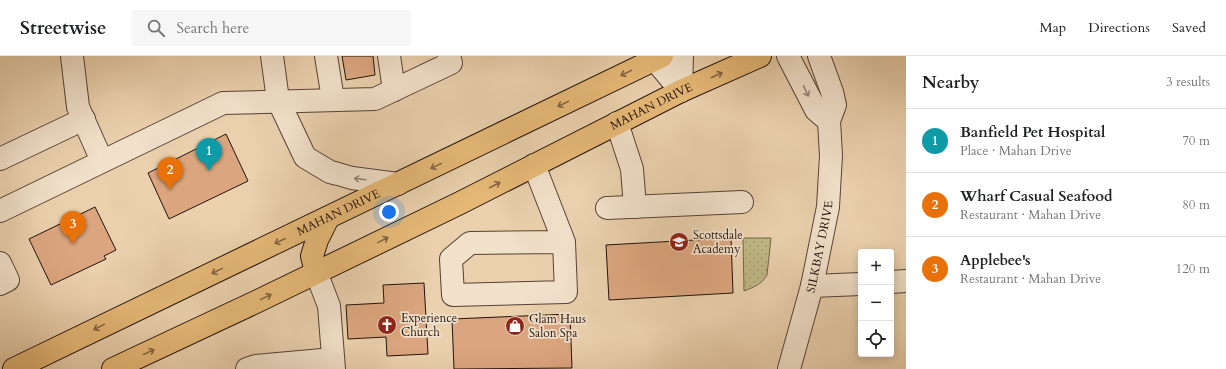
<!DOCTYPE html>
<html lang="en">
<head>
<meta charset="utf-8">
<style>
	body { margin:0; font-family:Cardo,serif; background:#f6f6f6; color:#202124 }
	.controls { position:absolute; right:12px; bottom:12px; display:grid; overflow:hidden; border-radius:4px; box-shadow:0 2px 10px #0003 }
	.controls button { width:36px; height:36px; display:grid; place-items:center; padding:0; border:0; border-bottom:1px solid #e0e0e0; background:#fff; color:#202124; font:20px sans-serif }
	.you { position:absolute; left:389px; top:156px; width:14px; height:14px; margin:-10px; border:3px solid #fff; border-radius:50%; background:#1a73e8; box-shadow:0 0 0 6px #1a73e833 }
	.badge { display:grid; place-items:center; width:26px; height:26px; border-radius:50%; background:#8f2418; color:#fff; font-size:13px; font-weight:700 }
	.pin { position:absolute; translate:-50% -33px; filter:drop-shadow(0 1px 2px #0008) }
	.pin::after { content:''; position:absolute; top:21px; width:14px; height:12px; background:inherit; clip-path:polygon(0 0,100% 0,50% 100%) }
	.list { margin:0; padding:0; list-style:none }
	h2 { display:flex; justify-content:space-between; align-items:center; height:52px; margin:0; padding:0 16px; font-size:17px }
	h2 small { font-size:13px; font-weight:400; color:#757577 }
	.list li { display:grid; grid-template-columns:26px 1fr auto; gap:12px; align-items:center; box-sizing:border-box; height:64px; padding:0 16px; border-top:1px solid #e0e0e0 }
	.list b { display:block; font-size:15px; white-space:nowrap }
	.list p { margin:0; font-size:13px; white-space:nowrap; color:#757577 }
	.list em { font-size:13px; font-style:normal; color:#757577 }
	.icon { flex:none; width:22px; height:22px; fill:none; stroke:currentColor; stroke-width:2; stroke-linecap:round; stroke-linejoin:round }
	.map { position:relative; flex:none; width:906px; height:313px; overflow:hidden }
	header { display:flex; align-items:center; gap:24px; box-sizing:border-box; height:56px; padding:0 20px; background:#fff; border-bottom:1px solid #e0e0e0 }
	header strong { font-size:19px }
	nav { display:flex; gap:22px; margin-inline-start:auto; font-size:14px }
	.search { width:280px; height:36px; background:#f6f6f6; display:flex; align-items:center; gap:10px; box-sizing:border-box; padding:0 14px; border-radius:4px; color:#757577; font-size:15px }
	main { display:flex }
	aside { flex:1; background:#fff }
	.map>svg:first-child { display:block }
</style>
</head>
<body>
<header>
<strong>Streetwise</strong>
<div class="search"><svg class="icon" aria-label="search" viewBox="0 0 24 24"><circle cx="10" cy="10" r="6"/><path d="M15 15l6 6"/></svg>Search here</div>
<nav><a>Map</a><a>Directions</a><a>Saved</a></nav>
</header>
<main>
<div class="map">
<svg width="906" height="313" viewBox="0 0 906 313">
	<defs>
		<pattern id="park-dots" width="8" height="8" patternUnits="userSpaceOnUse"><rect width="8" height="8" fill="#bfb884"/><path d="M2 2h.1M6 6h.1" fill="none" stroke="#a49d71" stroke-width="1.8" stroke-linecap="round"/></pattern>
	</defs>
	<rect width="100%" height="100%" fill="#ead0ad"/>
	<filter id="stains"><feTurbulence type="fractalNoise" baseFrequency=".005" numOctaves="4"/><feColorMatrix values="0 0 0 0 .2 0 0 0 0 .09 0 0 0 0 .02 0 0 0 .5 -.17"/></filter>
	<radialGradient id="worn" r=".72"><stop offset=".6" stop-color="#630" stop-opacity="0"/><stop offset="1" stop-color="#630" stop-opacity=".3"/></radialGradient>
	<path fill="url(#park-dots)" stroke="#726648" d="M743 182H771L767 219C761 229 754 231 744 235Z"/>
	<g fill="#dba67f" stroke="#24130d">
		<polygon points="342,0 373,0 375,19 346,24"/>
		<polygon points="226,78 248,125 169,163 148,117"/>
		<polygon points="95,151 116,194 104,200 106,203 51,229 29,183"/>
		<polygon points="731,182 733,237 609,244 606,189"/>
		<polygon points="424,227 428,298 387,300 386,281 348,283 346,249 384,247 383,229"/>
		<polygon points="570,258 572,312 454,313 452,263"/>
	</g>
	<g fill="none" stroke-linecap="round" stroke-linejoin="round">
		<g stroke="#564235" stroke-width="24">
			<g id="minor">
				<polyline points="72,0 78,51 102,105"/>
				<polyline points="272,0 278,44 305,101 330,116 338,118 352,122 398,128"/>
				<polyline points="326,0 333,43"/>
				<polyline points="389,0 394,34"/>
				<polyline points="653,0 655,4 681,35"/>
				<polyline points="788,0 816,54 829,65"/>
				<polyline points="681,35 682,0"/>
				<polyline points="617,67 632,113 635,151"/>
				<polyline points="0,103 84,63"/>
				<polyline points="534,109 564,186 566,236 453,239 451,203 470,187 564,186"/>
				<polyline points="607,152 742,146"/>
				<polyline points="0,155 223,47 375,43 451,7 449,0"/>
				<polyline points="0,207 8,224 0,228"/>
				<polyline points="316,216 329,250 334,313"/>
				<polyline points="891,226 906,225"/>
				<polyline points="812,230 861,228"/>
				<polyline points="247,313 256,310 333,303"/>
				<path id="s1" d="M789 313 812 230 828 151 831 99 829 65 835 49 832 36 819 0"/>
			</g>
		</g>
		<g stroke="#24130d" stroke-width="24">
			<g id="major">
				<polyline points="316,216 312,200 317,184 328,162"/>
				<path id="s2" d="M14 313 662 0"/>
				<path id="s3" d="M113 313 260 244 460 147 681 35 760 0"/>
			</g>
		</g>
		<use href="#minor" stroke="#f1e0ca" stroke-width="22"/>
		<use href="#major" stroke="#e5b876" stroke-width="22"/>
	</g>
	<defs><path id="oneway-shaft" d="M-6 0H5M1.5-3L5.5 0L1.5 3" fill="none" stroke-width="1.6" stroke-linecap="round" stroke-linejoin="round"/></defs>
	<g stroke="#846642">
		<use href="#oneway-shaft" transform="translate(626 17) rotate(154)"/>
		<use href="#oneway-shaft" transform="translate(717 19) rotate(-24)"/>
		<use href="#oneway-shaft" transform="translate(563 48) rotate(154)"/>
		<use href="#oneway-shaft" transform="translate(436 110) rotate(154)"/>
		<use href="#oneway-shaft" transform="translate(495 129) rotate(-27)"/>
		<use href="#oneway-shaft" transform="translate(383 184) rotate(-26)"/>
		<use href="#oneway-shaft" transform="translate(280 185) rotate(155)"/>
		<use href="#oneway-shaft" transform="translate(217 215) rotate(154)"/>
		<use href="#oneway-shaft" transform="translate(266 241) rotate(-26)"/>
		<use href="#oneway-shaft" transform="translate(99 271) rotate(154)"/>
		<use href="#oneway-shaft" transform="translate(149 296) rotate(-25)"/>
	</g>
	<g stroke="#958475">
		<use href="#oneway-shaft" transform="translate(806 35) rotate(64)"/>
		<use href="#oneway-shaft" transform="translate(360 123) rotate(-173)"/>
	</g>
	<defs>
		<g id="school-disc" transform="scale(1)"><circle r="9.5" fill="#8f2418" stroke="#f1e0ca"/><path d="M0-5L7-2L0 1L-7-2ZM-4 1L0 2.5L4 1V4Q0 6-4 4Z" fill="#fff"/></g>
		<g id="church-disc" transform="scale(1)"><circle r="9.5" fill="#8f2418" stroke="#f1e0ca"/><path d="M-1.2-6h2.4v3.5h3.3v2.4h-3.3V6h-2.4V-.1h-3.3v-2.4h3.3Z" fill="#fff"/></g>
		<g id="shop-disc" transform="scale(1)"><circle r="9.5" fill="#8f2418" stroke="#f1e0ca"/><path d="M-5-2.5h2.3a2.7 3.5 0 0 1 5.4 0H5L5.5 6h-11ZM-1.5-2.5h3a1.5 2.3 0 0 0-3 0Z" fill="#fff"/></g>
	</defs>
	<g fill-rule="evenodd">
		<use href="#school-disc" x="679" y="186"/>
		<use href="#church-disc" x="387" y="269"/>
		<use href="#shop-disc" x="515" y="270"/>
	</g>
	<g text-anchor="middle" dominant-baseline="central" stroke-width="3.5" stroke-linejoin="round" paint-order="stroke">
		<g font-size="12" fill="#24130d" stroke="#f1e0ca">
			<text stroke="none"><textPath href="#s3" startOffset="599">MAHAN DRIVE</textPath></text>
			<text stroke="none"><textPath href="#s2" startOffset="360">MAHAN DRIVE</textPath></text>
			<text stroke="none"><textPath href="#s1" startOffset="126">SILKBAY DRIVE</textPath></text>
		</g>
		<g font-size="12" fill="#24130d" stroke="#f1e0ca" text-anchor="start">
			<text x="693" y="179">Scottsdale<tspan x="693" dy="14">Academy</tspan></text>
			<text x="401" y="262">Experience<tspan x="401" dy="14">Church</tspan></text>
			<text x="529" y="263">Glam Haus<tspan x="529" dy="14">Salon Spa</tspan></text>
		</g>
	</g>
	<rect width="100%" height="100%" filter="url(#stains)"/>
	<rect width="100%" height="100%" fill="url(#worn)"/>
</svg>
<div class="controls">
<button>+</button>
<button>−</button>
<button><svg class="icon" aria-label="locate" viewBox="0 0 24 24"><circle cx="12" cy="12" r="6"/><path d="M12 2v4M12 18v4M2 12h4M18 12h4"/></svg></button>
</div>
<div class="you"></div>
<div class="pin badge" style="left:209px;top:115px;background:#0f9aa8">1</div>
<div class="pin badge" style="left:170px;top:134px;background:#e8710a">2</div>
<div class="pin badge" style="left:73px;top:188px;background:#e8710a">3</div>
</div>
<aside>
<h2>Nearby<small>3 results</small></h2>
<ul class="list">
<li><span class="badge" style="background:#0f9aa8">1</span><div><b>Banfield Pet Hospital</b><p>Place · Mahan Drive</p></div><em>70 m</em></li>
<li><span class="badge" style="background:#e8710a">2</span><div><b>Wharf Casual Seafood</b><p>Restaurant · Mahan Drive</p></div><em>80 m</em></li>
<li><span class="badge" style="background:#e8710a">3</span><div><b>Applebee's</b><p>Restaurant · Mahan Drive</p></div><em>120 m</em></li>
</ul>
</aside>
</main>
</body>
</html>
